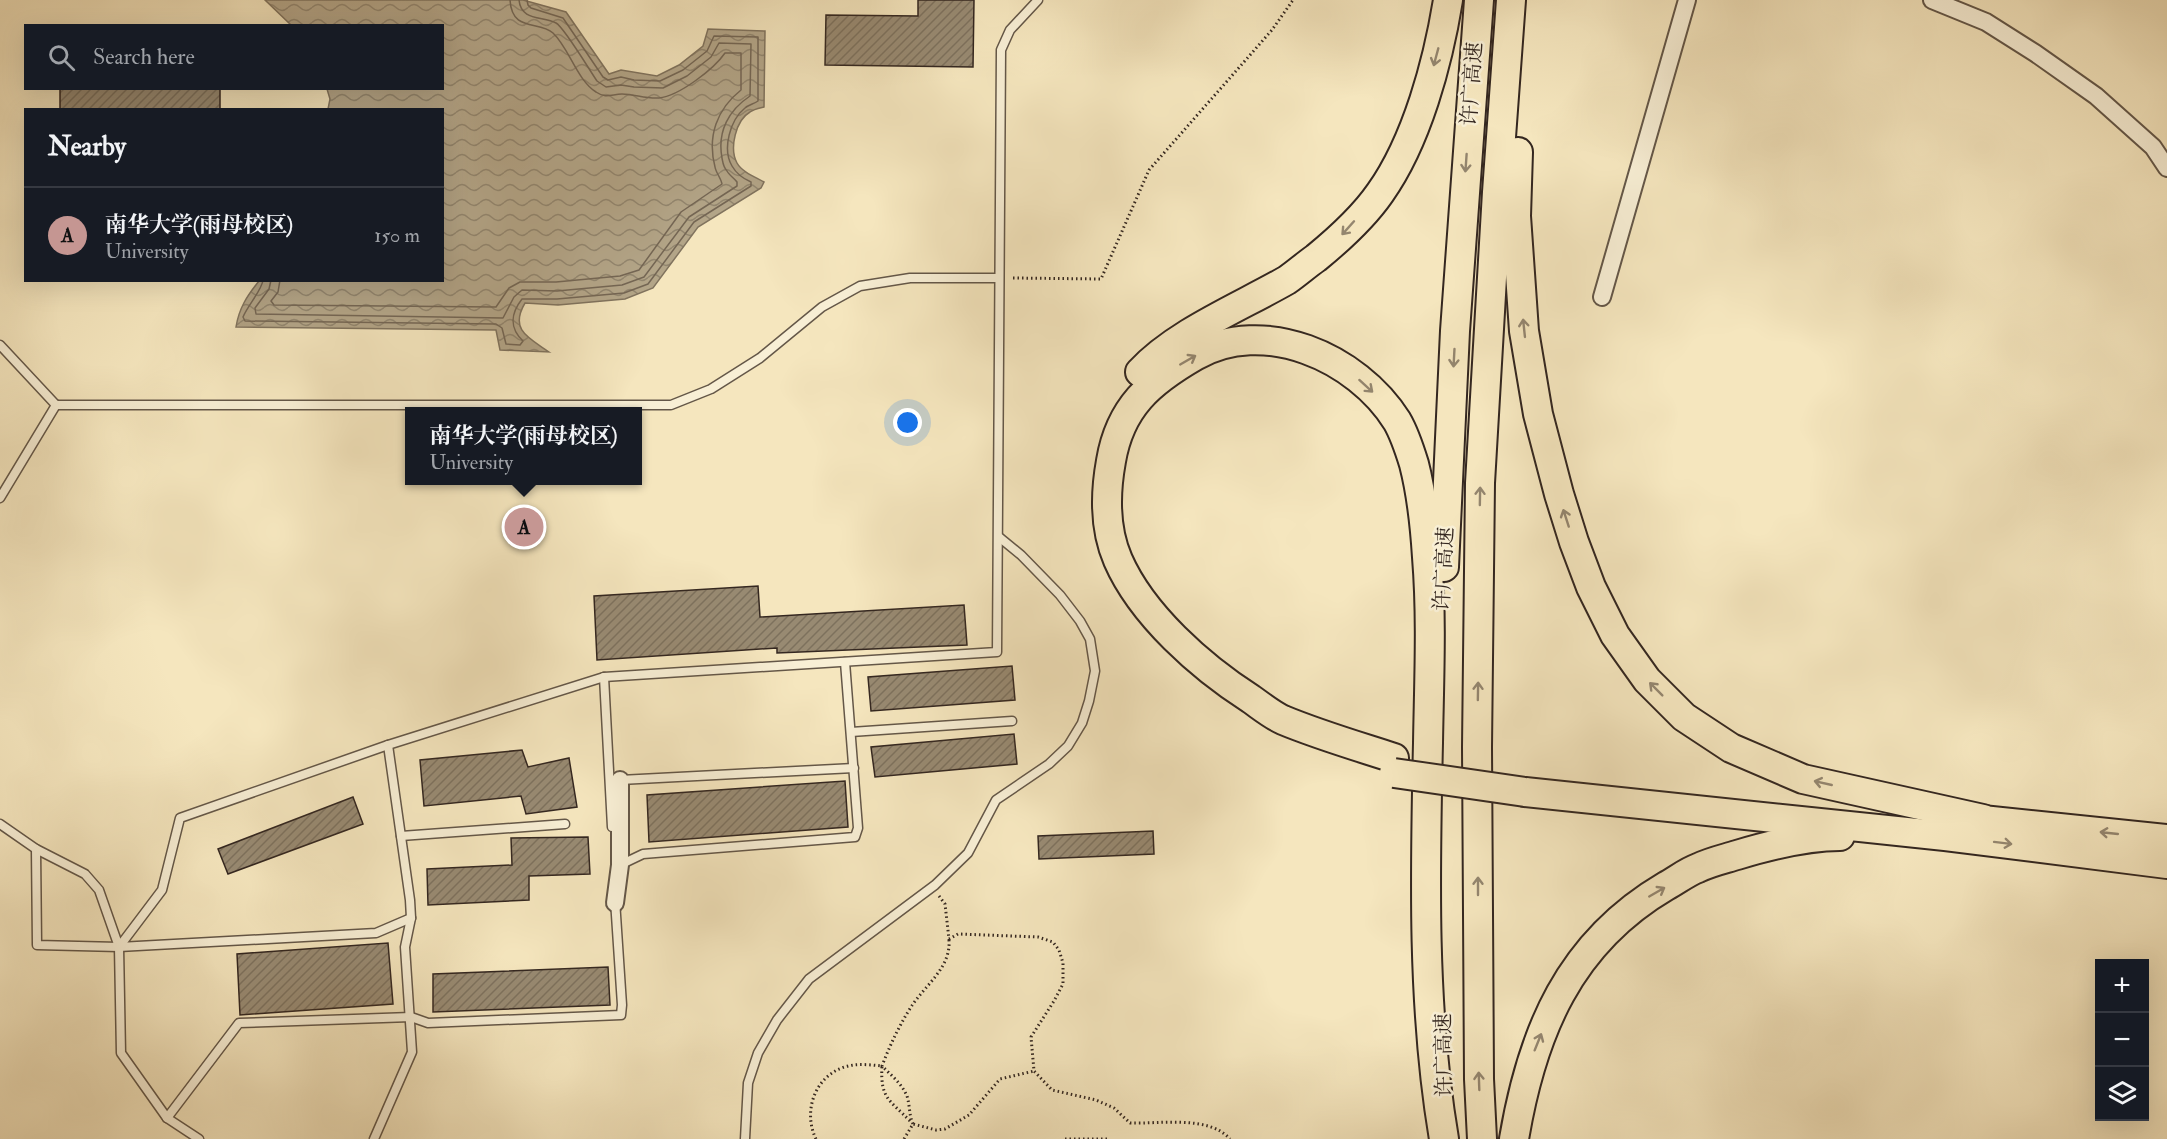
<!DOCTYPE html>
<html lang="en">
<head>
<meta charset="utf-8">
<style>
	body { margin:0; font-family:"IM FELL Double Pica","Noto Serif SC",serif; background:#242831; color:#f1f3f6 }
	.controls { position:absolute; right:18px; bottom:18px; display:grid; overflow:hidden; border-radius:0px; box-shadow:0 6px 24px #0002 }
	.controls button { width:54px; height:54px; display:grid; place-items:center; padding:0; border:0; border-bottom:2px solid #363941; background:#171b24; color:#f1f3f6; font:30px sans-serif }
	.you { position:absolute; left:908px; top:423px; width:21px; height:21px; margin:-15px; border:4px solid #fff; border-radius:50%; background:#1a73e8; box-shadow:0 0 0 9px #1a73e833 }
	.badge { display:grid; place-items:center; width:39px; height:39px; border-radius:50%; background:#c59692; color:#111; font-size:20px; font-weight:700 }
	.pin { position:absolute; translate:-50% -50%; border:3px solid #fff; box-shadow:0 2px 6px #0006 }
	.popup { position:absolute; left:405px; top:407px; width:237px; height:78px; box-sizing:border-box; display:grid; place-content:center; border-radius:0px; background:#171b24; filter:drop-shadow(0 2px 4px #0005); font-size:20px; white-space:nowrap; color:#9ea1a6 }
	.popup b { font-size:22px; color:#f1f3f6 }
	.popup::after { content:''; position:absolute; left:50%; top:100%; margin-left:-12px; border:12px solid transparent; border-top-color:#171b24 }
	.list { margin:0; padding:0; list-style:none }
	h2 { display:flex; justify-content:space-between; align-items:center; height:78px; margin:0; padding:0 24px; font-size:26px }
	h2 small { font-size:20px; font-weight:400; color:#9ea1a6 }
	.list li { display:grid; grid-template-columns:39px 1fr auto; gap:18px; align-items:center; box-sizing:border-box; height:96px; padding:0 24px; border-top:2px solid #363941 }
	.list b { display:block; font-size:22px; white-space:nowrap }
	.list p { margin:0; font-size:20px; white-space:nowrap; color:#9ea1a6 }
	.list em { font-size:20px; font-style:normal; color:#9ea1a6 }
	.icon { flex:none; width:33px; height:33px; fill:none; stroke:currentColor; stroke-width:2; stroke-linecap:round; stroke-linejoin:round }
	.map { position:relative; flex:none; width:2167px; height:1139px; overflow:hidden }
	.search { position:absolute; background:#171b24; box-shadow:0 6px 24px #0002; left:24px; top:24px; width:420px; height:66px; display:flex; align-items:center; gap:15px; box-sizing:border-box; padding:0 21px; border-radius:0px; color:#9ea1a6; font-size:22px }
	.panel { position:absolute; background:#171b24; box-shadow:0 6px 24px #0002; left:24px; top:108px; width:420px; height:174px; border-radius:0px }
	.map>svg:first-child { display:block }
</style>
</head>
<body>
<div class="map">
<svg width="2167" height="1139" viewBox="0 0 2167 1139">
	<defs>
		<pattern id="water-waves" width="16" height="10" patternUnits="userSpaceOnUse" patternTransform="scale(1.5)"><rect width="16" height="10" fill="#b3a588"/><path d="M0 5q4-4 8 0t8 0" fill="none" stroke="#92866f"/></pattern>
		<pattern id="building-hatch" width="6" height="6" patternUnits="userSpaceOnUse" patternTransform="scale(1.5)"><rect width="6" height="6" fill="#988a72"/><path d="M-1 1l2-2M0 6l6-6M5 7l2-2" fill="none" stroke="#7d715d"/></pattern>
	</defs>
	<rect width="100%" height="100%" fill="#f5e6be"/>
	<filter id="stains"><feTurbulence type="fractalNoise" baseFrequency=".00333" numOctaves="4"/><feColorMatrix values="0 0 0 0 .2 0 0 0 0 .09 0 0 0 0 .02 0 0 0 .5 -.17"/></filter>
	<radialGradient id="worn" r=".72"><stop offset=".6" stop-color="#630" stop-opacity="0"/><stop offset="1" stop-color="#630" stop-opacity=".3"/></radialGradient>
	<path fill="url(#water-waves)" stroke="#80735e" stroke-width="1.5" d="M265 0H523L566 12 609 74 621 70 657 76 679 65 703 46 708 29 765 31 764 107C760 108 754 109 750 112 736 120 729 148 737 163 742 172 755 177 764 182L761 188 698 227 653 288 625 299 558 305 525 303C509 330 529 338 549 352L500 350 496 330 236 327C239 308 247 296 259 281L442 280V110L328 109 330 99 327 89 442 88V26L291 25Z"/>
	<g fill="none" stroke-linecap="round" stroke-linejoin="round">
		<g stroke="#746654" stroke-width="1.5">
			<path d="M263 280C262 290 248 305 243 317L245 321 496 324 502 328 506 344 520 345 523 341C509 328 511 313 522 299H557L624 293 648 284 694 222 751 186V182C744 179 736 173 732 166 722 149 730 120 745 108 748 105 754 104 758 101V37L714 36 707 51 683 70 660 81 634 80 621 77 608 80 603 77 563 18 531 8 528 5 527 0"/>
			<path d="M271 280 269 289 255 308 256 314 503 318 514 297 522 290 557 291 622 285 644 277 689 217 737 186V182C734 178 729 175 727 171 723 167 723 163 722 158 717 131 729 110 750 96L751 44 719 43 711 57 687 76 663 88 634 87 621 85 606 87 597 81C590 71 564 27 556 23 542 16 521 21 519 0"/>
			<path d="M280 280 278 292 271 301 274 305 496 307 509 288 520 282H556L620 276 639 270 681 212 722 184C721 178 716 173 715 167 707 136 717 109 741 90V53H725C714 69 679 96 659 98 646 99 634 94 622 94 612 94 606 99 596 92 577 80 569 48 553 33 539 20 512 33 510 0"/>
		</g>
	</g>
	<g fill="url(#building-hatch)" stroke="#342720" stroke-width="1.5">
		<polygon points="918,0 974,0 973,67 825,65 826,15 918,16"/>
		<rect x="60" y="88" width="160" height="22"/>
		<polygon points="758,586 760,617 964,605 967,645 777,653 777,648 597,660 594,596"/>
		<polygon points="1012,666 1015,700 871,711 868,677"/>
		<polygon points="1014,734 1017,764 875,777 871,747"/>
		<polygon points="522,750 528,767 569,758 577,807 526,814 521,796 424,806 420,760"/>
		<polygon points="845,781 848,827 649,842 647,795"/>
		<polygon points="353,797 363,824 228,874 218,849"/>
		<polygon points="1153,831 1154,854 1039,859 1038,836"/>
		<polygon points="588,837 590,874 529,876 529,900 428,905 427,869 512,865 511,838"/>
		<polygon points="388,943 393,1004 240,1015 237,954"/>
		<polygon points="608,967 610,1005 433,1012 433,974"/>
	</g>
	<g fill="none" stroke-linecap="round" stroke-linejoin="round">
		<g stroke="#645748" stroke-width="11">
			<g id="lane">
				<polyline points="0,345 56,405 0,498"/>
				<polyline points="56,405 671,405 711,389 760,358 822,307 860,286 910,278 999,278"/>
				<polyline points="604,677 612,827"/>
				<polyline points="851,732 1012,721"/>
				<polyline points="620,780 854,768"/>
				<polyline points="0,824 36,849 37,945 119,947 376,933 411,918"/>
				<polyline points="401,836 565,824"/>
				<polyline points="36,849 85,874 99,890 119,947"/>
				<polyline points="620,865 643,854 855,837 858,828 845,662"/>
				<polyline points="167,1118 239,1023 411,1017 428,1023 621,1015 622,1005 615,900"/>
				<polyline points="199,1139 167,1118 121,1053 119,947 162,890 180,818 388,745 604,677 997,652 1001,50 1010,30 1038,0"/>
				<polyline points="374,1139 412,1052 405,947 411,918 410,900 388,745"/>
				<polyline points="745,1139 748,1083 758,1053 777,1020 809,979 935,885 968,853 996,800 1049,764 1068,746 1082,723 1089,701 1095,671 1090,639 1080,621 1060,595 1021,555 999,537"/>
			</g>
		</g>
		<g stroke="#645748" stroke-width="20">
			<g id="street">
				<polyline points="1932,0 1986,22 2035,53 2096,96 2153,147 2167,168"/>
				<polyline points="1602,297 1687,0"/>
				<polyline points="615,903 620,865 620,780"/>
			</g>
		</g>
		<g stroke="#342720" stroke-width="32">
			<g id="highway">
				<polyline points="1518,152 1516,216 1524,331 1538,414 1559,494 1574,542 1591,587 1615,635 1647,680 1684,717 1731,748 1803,779 1983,819"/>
				<path d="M1140 372C1176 333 1240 307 1287 280 1297 273 1306 265 1316 258 1338 240 1364 216 1380 193 1417 141 1438 62 1448 0"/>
				<polyline points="1444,567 1455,331 1479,0"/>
				<path d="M1394 758C1357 746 1319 735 1283 720 1272 715 1261 706 1251 699 1201 667 1142 615 1118 560 1104 528 1105 494 1111 461 1120 407 1150 382 1195 356 1263 316 1357 357 1397 421 1404 433 1410 451 1414 464 1422 495 1425 525 1427 557 1432 619 1429 681 1428 743 1425 873 1422 1010 1444 1139"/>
				<polyline points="1525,792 1945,836 2167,864"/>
				<polyline points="1963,818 2167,839"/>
				<polyline points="1482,1139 1479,1079 1477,747 1480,483 1497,192 1511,0"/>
				<path d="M1514 1139C1532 1032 1569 943 1666 886 1677 880 1687 872 1698 868 1710 862 1724 859 1737 855 1767 846 1809 836 1840 836"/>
			</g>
		</g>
		<g stroke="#342720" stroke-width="3" stroke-dasharray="1.5 3" stroke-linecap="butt">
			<polyline points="1013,278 1101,279 1149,170 1272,30 1293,0"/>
			<path d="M939 896 945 904 949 939 958 934 1038 937 1053 942 1059 950 1063 963V984L1054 1001 1031 1037 1034 1071 1052 1090 1096 1100 1114 1108 1130 1123C1159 1124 1209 1115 1230 1139"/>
			<path d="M913 1124C909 1115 910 1106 907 1096 902 1084 891 1075 882 1066 890 1045 899 1026 911 1007 925 985 951 968 949 940"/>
			<path d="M816 1139C801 1108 818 1069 854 1065 863 1064 873 1065 882 1066 880 1099 890 1100 910 1121"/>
			<polyline points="904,1139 913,1124 936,1130 945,1129 969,1115 1000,1079 1034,1071"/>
			<polyline points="1065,1139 1107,1139"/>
		</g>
		<use href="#lane" stroke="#f8efd5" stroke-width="8"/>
		<use href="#street" stroke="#f8efd5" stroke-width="16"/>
		<use href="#highway" stroke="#f5e6be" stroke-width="28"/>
		<g stroke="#342720" stroke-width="32" stroke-linecap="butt">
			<polyline id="highway-bridge" points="1394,773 1525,792"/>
		</g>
		<use href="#highway-bridge" stroke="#f5e6be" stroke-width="28"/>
	</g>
	<defs><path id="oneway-shaft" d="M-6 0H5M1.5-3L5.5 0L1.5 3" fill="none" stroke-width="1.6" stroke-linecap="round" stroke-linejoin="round" transform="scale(1.5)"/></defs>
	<g stroke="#94866f">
		<use href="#oneway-shaft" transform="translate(1436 57) rotate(105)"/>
		<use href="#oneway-shaft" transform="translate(1466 163) rotate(94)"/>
		<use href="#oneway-shaft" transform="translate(1348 228) rotate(132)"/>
		<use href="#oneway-shaft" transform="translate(1524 328) rotate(-96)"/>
		<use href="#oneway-shaft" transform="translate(1454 358) rotate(93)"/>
		<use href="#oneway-shaft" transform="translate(1188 360) rotate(-30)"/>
		<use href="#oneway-shaft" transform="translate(1366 386) rotate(42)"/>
		<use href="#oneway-shaft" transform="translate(1480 496) rotate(-89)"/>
		<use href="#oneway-shaft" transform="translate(1566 518) rotate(-108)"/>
		<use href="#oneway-shaft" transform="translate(1656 689) rotate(-135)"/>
		<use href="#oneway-shaft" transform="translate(1478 691) rotate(-89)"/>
		<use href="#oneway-shaft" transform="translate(1823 783) rotate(-167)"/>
		<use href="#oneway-shaft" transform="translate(2109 833) rotate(-174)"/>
		<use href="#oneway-shaft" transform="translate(2003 843) rotate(7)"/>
		<use href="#oneway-shaft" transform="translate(1478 886) rotate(-90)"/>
		<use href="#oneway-shaft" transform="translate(1657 892) rotate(-30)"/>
		<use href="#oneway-shaft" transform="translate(1538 1042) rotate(-68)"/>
		<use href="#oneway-shaft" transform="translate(1479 1081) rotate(-92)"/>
	</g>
	<g text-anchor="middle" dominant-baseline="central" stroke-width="5" stroke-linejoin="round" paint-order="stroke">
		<g font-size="21" fill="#342720" stroke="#f8efd5">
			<text transform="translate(1472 84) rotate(-86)">许广高速</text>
			<text transform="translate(1444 569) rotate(-87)">许广高速</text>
			<text transform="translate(1444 1055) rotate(-91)">许广高速</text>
		</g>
	</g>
	<rect width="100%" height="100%" filter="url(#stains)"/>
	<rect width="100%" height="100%" fill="url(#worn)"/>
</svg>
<div class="controls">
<button>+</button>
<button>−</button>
<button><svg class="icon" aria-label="layers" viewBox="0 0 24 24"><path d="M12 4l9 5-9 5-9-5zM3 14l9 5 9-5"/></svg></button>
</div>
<div class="you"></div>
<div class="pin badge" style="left:524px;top:527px">A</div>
<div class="popup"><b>南华大学(雨母校区)</b>University</div>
<div class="search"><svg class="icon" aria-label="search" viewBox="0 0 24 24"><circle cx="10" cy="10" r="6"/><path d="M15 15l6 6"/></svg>Search here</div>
<section class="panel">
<h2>Nearby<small></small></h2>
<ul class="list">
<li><span class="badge">A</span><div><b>南华大学(雨母校区)</b><p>University</p></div><em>150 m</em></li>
</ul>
</section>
</div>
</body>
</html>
